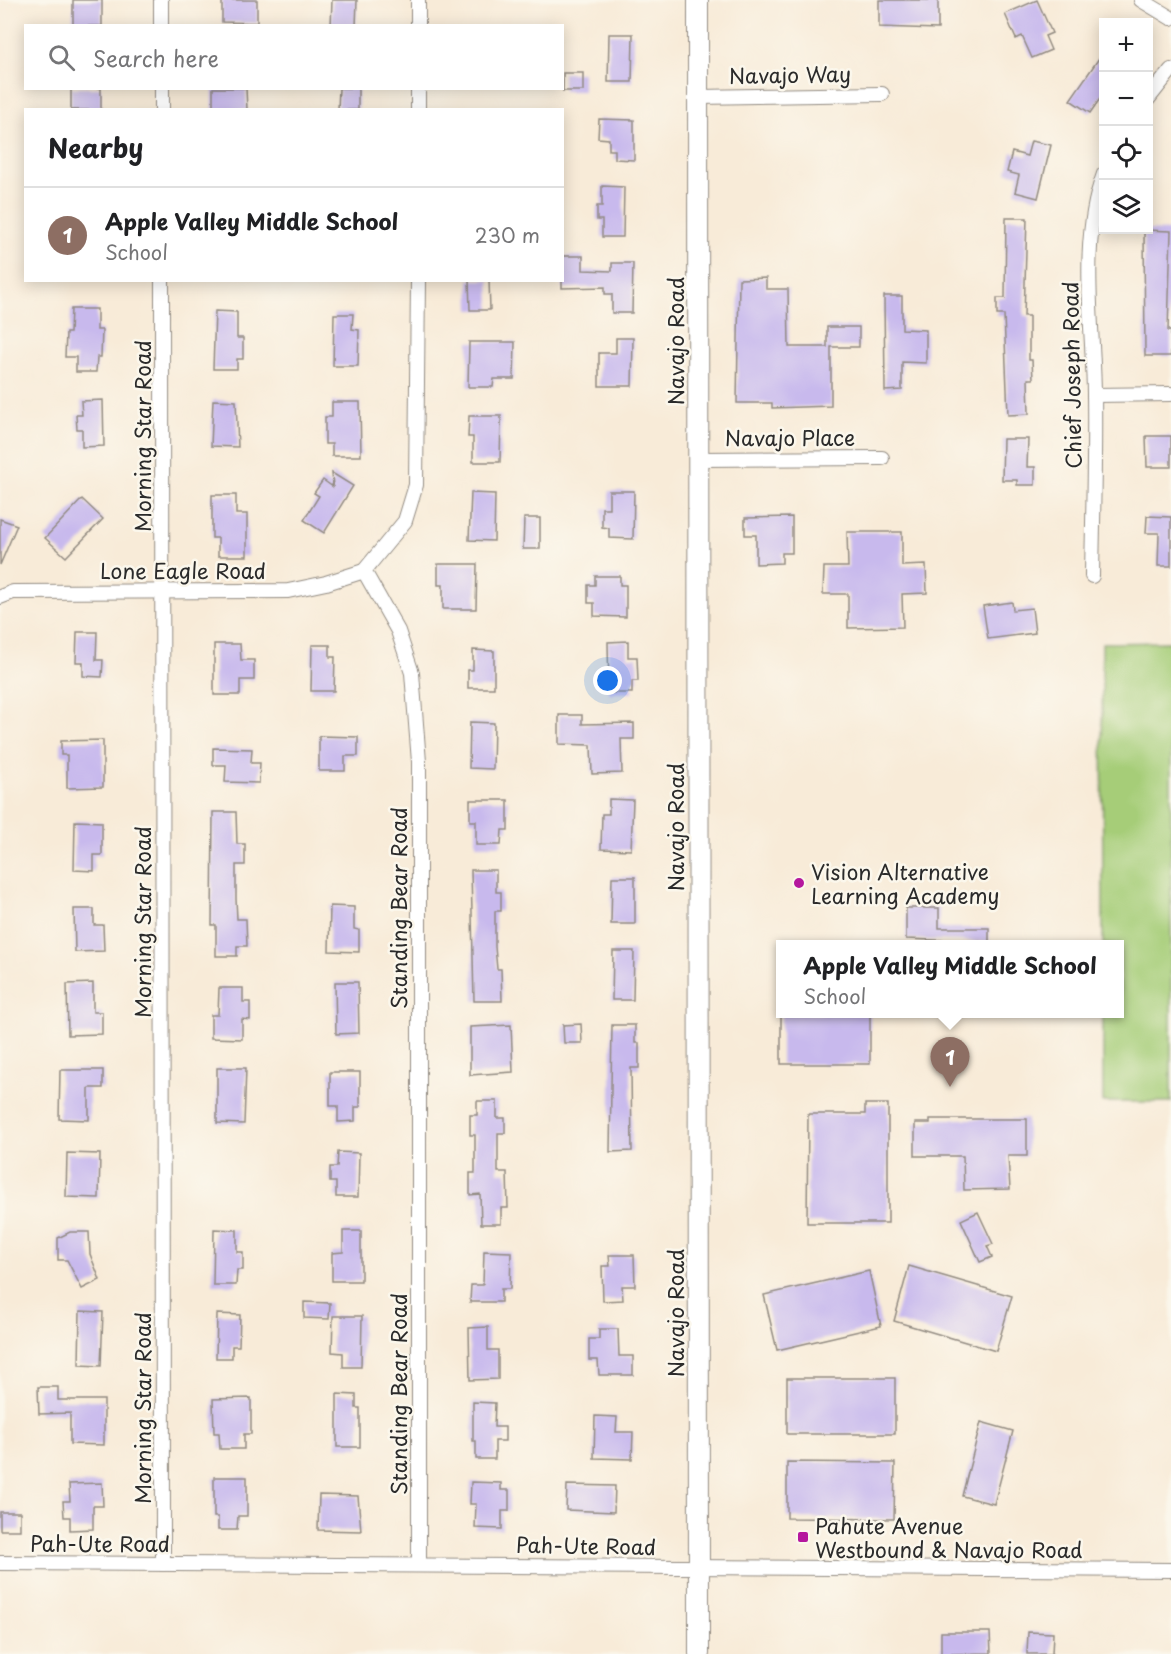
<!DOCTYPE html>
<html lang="en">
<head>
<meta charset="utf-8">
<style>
	body { margin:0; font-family:"Playpen Sans",sans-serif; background:#f2f2f2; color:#202124 }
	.controls { position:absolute; right:18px; top:18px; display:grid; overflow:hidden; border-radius:0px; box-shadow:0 3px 15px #0003 }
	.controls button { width:54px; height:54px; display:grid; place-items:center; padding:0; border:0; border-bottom:2px solid #e0e0e0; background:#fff; color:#202124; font:30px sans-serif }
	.you { position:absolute; left:608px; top:681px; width:21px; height:21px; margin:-15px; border:4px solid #fff; border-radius:50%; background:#1a73e8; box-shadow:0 0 0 9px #1a73e833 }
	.badge { display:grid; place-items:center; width:39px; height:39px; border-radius:50%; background:#0b8043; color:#fff; font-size:20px; font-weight:700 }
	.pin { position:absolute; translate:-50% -50px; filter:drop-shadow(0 2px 3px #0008) }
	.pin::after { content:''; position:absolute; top:32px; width:21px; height:18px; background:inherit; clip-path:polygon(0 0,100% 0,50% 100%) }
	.popup { position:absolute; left:776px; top:940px; width:348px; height:78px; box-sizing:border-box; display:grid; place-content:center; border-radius:0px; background:#fff; filter:drop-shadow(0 2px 4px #0005); font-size:20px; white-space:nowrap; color:#757577 }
	.popup b { font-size:22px; color:#202124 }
	.popup::after { content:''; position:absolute; left:50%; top:100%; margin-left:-12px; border:12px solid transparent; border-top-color:#fff }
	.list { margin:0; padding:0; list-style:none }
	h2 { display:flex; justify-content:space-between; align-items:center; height:78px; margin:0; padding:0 24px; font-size:26px }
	h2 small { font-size:20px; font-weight:400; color:#757577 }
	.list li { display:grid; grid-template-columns:39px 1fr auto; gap:18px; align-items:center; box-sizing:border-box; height:96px; padding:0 24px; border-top:2px solid #e0e0e0 }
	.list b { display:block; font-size:22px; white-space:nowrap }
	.list p { margin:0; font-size:20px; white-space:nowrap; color:#757577 }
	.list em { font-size:20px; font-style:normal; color:#757577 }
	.icon { flex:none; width:33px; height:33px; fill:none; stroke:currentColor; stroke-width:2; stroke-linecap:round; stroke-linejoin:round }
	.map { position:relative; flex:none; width:1171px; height:1654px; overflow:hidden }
	.search { position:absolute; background:#fff; box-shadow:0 3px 15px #0003; left:24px; top:24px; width:540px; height:66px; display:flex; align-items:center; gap:15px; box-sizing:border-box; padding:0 21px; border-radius:0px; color:#757577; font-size:22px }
	.panel { position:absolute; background:#fff; box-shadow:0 3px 15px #0003; left:24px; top:108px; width:540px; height:174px; border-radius:0px }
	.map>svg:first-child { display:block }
</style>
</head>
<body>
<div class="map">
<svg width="1171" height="1654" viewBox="0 0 1171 1654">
	<rect width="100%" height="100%" fill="#fbf7ec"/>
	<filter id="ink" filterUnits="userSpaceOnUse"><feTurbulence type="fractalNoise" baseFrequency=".0167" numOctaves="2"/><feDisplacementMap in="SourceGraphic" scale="12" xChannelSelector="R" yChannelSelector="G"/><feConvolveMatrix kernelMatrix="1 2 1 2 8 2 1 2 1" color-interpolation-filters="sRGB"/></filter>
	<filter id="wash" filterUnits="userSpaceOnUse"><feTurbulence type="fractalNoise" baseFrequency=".008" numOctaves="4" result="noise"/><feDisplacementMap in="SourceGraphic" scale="24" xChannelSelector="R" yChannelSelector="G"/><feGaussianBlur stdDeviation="1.35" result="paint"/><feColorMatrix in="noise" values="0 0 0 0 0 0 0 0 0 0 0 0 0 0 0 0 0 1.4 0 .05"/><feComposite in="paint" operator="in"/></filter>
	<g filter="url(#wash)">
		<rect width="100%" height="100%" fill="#f8ebd8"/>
		<polygon fill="#a6cd78" stroke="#687c52" stroke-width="1.5" points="1171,642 1171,1102 1103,1102 1103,1014 1120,1014 1120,944 1103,944 1102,643"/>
		<g id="blocks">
			<g fill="#c8b9ed">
				<rect x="73" y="0" width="29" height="26"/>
				<polygon points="222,0 257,0 257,23 222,22"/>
				<polygon points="332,0 357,0 356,26 331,26"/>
				<polygon points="879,0 938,0 938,29 879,27"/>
				<polygon points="1037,0 1052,33 1045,36 1051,50 1032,58 1022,36 1016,39 1005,14"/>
				<polygon points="609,34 633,34 632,82 608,82"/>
				<polygon points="1104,51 1104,93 1090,113 1070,100"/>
				<rect x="563" y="73" width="20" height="18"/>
				<rect x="71" y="88" width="30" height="22"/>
				<polygon points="213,88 246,88 247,110 213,110"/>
				<polygon points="339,88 358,88 358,110 338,110"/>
				<polygon points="599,119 634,120 634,160 615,159 615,150 609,150 609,139 598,138"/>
				<polygon points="1031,141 1051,145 1038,198 1015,192 1019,175 1007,172 1012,152 1027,156"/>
				<polygon points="602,186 624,187 623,237 602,237 602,220 597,220 597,206 602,206"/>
				<polygon points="1006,218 1027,218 1024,316 1029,316 1029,360 1032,360 1033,379 1028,379 1029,414 1008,415 1004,315 997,315 997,298 1005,298"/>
				<polygon points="1144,230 1171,231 1168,331 1171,331 1171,356 1145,356"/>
				<polygon points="562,256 583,256 583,270 612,271 612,263 633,263 632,313 612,313 612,294 605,294 605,287 562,288"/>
				<polygon points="766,278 766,289 788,289 789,347 827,347 827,327 859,327 859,347 831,347 831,406 772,408 772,403 737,403 739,279"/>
				<polygon points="469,280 489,280 490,310 470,310"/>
				<polygon points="884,296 902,296 902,329 926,330 926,363 902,362 902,390 885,391"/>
				<polygon points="71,309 97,309 97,330 102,330 101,357 97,357 96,372 76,372 76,357 65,357 66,333 70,333"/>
				<polygon points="215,311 237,312 237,338 243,338 243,359 237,359 237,369 213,369"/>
				<polygon points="334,314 353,314 352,329 359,330 358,366 333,366"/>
				<polygon points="616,338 633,338 632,386 599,386 599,353 616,353"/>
				<polygon points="469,342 515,342 514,379 494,379 493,387 468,387"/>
				<polygon points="103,400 104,446 82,447 82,429 77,429 76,415 82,415 81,401"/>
				<polygon points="213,400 236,401 238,447 211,446"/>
				<polygon points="332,402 360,402 361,456 332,456 332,444 325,444 325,417 332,417"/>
				<polygon points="469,416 501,416 500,462 473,462 473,437 468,437"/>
				<polygon points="1146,436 1171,436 1171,467 1147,467"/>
				<polygon points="1003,439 1028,439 1027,467 1035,467 1035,485 1017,485 1017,480 1002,480"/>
				<polygon points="332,473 353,486 324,533 304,520 319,496 314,493 323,480 333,487"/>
				<polygon points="609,491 634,491 633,539 609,538 609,528 602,527 602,508 609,508"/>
				<polygon points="471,493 495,494 494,541 469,540"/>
				<polygon points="212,495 236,495 236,514 247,514 247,556 218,556 218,538 212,538"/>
				<polygon points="82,499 103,519 66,557 45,538"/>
				<polygon points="1147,516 1171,517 1171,566 1158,566 1159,533 1146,533"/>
				<polygon points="792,517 792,553 782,553 782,563 756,564 756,535 745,535 745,518"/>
				<polygon points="524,518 540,518 540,549 523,549"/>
				<polygon points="0,519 17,525 0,565"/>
				<polygon points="847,532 902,532 902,566 926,565 927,593 902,594 903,627 848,628 848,594 823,594 824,567 848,567"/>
				<polygon points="438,564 477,564 476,609 443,609 443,585 438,585"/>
				<polygon points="595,576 620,576 620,585 626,585 626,617 594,616 594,603 588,603 588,585 595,585"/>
				<polygon points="1012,602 1013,610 1032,608 1035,633 988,639 983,606"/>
				<polygon points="77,632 97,632 96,660 103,660 102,677 83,676 83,662 76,662"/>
				<polygon points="628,641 628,657 637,657 638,681 632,681 632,693 609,693 608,642"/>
				<polygon points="214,644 240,644 241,660 254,660 254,680 240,680 240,695 214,695"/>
				<polygon points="312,645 330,645 330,657 335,657 334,691 311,691"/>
				<polygon points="473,650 494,651 494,688 468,688 468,670 473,670"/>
				<polygon points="559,715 582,715 582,724 634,723 634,739 621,739 622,773 592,774 591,745 559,744"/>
				<polygon points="470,722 494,723 493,769 469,768"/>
				<polygon points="319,736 358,737 358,756 345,756 345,771 319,771"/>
				<polygon points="103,740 103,787 67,788 67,755 61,755 61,741"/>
				<polygon points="213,748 252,749 251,763 260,763 259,783 225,782 226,765 213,765"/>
				<polygon points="609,799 633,800 631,850 601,849 602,814 609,814"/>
				<polygon points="470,800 508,800 508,830 502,830 501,845 476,845 476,821 470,821"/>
				<polygon points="213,812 236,812 237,844 245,844 245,865 236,865 236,899 237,919 246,919 247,946 237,946 237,956 216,956 216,925 212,925"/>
				<polygon points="75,821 102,822 102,855 94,855 94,871 74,870"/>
				<polygon points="471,870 496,870 496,892 501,892 501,911 495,911 495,947 497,969 501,969 502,1001 474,1001"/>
				<polygon points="612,877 635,877 635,924 611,924"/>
				<polygon points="330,906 354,907 354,929 359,930 359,952 329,951"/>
				<polygon points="906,908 939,908 939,928 989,928 989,942 906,939"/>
				<polygon points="74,909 94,909 94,925 103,925 104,951 75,952"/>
				<polygon points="613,951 634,951 633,1000 612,1000"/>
				<polygon points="335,982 358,982 359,1033 336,1034"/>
				<polygon points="93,983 93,1012 102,1012 102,1034 68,1035 67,984"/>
				<polygon points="219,988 243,988 243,1002 250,1002 250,1020 242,1019 242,1039 211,1038 211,1015 218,1015"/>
				<rect x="781" y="1014" width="89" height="50"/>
				<polygon points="581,1024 582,1043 564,1043 563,1025"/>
				<polygon points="511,1025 513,1072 470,1075 470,1027"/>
				<polygon points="612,1025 635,1025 635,1043 639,1043 639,1068 631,1068 632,1151 610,1152"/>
				<polygon points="217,1068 246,1068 244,1124 217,1123"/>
				<polygon points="60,1070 103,1070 103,1088 89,1088 89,1120 59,1119"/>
				<polygon points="330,1072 360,1072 360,1107 355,1107 355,1121 338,1122 338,1106 330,1106"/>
				<polygon points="477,1101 497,1101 497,1118 505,1118 505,1133 498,1133 498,1172 507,1172 508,1208 501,1208 501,1224 481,1224 480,1194 470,1195 470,1173 475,1173 475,1135 470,1135 470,1115 477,1115"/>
				<polygon points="865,1104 888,1104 888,1223 807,1223 808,1114 865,1114"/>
				<polygon points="930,1119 1027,1119 1027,1156 1008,1156 1010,1189 964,1190 963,1156 915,1156 915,1123 930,1123"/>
				<polygon points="338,1152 359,1153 358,1197 336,1197 336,1182 330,1182 330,1167 337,1167"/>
				<polygon points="67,1153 100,1154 99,1198 66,1197"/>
				<polygon points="978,1212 993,1244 987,1246 992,1257 980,1262 961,1220"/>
				<polygon points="214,1229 237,1230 237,1252 243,1252 243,1270 237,1270 236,1285 213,1285"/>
				<polygon points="343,1231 361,1231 361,1281 332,1281 332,1253 343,1252"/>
				<polygon points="70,1232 89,1232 90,1254 100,1280 82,1289 67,1260 58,1260 58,1238"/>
				<polygon points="484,1251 511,1252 510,1289 501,1289 501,1302 470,1302 471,1285 483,1285"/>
				<polygon points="609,1255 634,1255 635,1286 622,1286 623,1300 603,1301 602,1266 610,1266"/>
				<polygon points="909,1266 1012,1296 996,1351 894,1321"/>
				<polygon points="869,1271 881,1326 777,1350 764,1295"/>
				<polygon points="304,1302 330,1303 329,1319 304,1318"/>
				<polygon points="80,1311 103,1312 101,1366 79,1365"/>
				<polygon points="217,1314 240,1315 239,1346 232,1346 232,1358 216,1358"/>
				<polygon points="333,1316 362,1316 361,1367 343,1367 343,1353 332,1352"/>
				<polygon points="488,1327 488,1350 498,1350 498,1379 470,1380 469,1328"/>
				<polygon points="599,1329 618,1329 619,1356 633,1356 633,1375 599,1375 598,1360 589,1360 589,1339 599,1339"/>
				<rect x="787" y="1378" width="108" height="56"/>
				<polygon points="38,1387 58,1387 58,1400 104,1400 104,1445 70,1444 70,1413 39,1414"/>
				<polygon points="337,1394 356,1395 356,1408 360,1408 360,1447 337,1447"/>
				<polygon points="251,1398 251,1434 244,1434 244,1449 220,1449 219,1433 214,1433 213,1399"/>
				<polygon points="473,1402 495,1403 494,1427 505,1427 505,1441 495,1441 495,1459 476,1459 476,1441 473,1441"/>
				<polygon points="595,1416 617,1417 616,1432 633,1432 632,1459 594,1458"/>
				<polygon points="981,1422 1013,1431 994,1504 962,1496"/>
				<polygon points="787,1462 895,1463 894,1519 787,1518"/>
				<polygon points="214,1477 247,1477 247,1516 238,1516 237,1530 218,1530 218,1517 214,1517"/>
				<polygon points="471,1482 501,1483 501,1490 509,1490 509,1511 502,1511 502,1529 475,1528 476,1504 470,1504"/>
				<polygon points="102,1483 103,1506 93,1506 93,1529 70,1530 70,1517 64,1517 63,1501 70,1501 69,1484"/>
				<polygon points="567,1485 615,1486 614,1512 566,1510"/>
				<polygon points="319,1495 358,1496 361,1531 318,1530"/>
				<rect x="0" y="1512" width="20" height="18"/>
				<polygon points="941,1632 990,1632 991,1653 941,1654"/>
				<polygon points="1028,1632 1053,1633 1052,1654 1027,1654"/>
			</g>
		</g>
	</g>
	<g filter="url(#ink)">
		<use href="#blocks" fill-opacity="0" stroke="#928b82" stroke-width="1.5"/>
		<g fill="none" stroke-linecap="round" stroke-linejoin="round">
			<g stroke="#928b82" stroke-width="16">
				<g id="street">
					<polyline points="161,0 161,26"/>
					<polyline points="418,0 418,26"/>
					<polyline points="1141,0 1171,18"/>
					<polyline points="162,88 162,110"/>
					<polyline points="418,88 418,110"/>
					<polyline points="699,97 882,94"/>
					<polyline points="1148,99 1171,70"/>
					<polyline points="162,280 163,1564"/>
					<polyline points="1094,395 1171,394"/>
					<polyline points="699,459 882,458"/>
					<polyline points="364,571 398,631 412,673 419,762 419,1564"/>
					<polyline points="364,571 405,521 416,485 418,280"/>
					<path d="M1092 576C1093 515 1095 454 1094 393 1093 322 1079 242 1104 174"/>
					<polyline points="0,597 13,592 288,591 326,583 364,571"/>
					<polyline points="0,1563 1171,1570"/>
				</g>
			</g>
			<g stroke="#928b82" stroke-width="22">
				<polyline id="secondary" points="698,0 699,1654"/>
			</g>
			<use href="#street" stroke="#fff" stroke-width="14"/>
			<use href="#secondary" stroke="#fff" stroke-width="20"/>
		</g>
	</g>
	<g fill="#b5179e" stroke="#fbf7ec" stroke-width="2">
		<circle cx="799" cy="883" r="6"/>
		<rect x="797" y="1531" width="12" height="12" rx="3"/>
	</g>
	<g text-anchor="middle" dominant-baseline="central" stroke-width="5" stroke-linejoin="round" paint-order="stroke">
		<g font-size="21" fill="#2b2b2b" stroke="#fbf7ec">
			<text transform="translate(790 74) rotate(-1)">Navajo Way</text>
			<text transform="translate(675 341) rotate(-90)">Navajo Road</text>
			<text transform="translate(1071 375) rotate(-91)">Chief Joseph Road</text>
			<text transform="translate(142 436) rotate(-90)">Morning Star Road</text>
			<text x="790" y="437">Navajo Place</text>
			<text x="183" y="570">Lone Eagle Road</text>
			<text transform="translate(675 827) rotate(-90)">Navajo Road</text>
			<text transform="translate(398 908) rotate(-90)">Standing Bear Road</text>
			<text transform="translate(142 922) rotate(-90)">Morning Star Road</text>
			<text transform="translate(675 1313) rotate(-90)">Navajo Road</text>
			<text transform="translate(398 1394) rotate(-90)">Standing Bear Road</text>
			<text transform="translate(142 1408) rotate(-90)">Morning Star Road</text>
			<text x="100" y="1543">Pah-Ute Road</text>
			<text transform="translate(586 1545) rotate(1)">Pah-Ute Road</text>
		</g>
		<g font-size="21" fill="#2b2b2b" stroke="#fbf7ec" text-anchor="start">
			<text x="811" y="871">Vision Alternative<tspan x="811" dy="24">Learning Academy</tspan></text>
			<text x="815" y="1525">Pahute Avenue<tspan x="815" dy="24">Westbound &amp; Navajo Road</tspan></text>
		</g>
	</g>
</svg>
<div class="controls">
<button>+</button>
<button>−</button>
<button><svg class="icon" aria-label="locate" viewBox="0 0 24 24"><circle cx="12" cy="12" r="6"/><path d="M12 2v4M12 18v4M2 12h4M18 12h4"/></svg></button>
<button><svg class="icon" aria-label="layers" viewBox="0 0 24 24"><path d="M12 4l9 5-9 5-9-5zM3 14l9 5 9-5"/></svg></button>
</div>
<div class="you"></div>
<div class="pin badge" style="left:950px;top:1087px;background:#8d6e63">1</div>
<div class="popup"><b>Apple Valley Middle School</b>School</div>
<div class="search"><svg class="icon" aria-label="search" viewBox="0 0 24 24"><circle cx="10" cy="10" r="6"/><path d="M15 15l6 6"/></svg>Search here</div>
<section class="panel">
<h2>Nearby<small></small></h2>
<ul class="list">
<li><span class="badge" style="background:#8d6e63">1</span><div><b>Apple Valley Middle School</b><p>School</p></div><em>230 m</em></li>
</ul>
</section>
</div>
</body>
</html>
